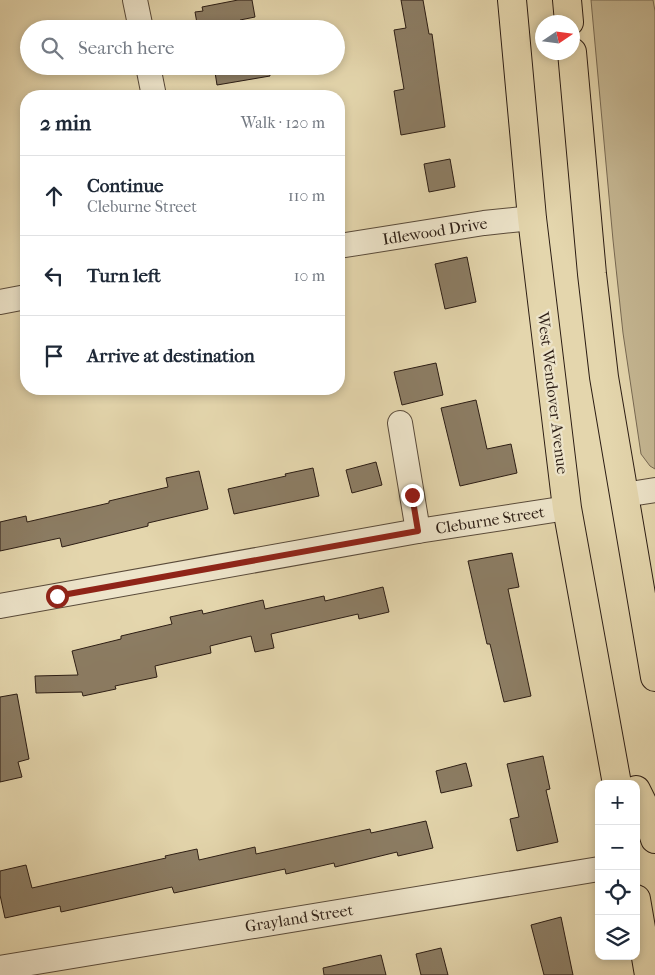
<!DOCTYPE html>
<html lang="en">
<head>
<meta charset="utf-8">
<style>
	body { margin:0; font-family:"IM FELL French Canon",serif; background:#f2f2f3; color:#1f2937 }
	.controls { position:absolute; right:15px; bottom:15px; display:grid; overflow:hidden; border-radius:10px; box-shadow:0 2px 8px #0003 }
	.controls button { width:45px; height:45px; display:grid; place-items:center; padding:0; border:0; border-bottom:1px solid #e0e1e3; background:#fff; color:#1f2937; font:25px sans-serif }
	.compass { position:absolute; left:535px; top:15px; width:45px; height:45px; border-radius:50%; background:#fff; box-shadow:0 2px 8px #0003; rotate:77deg }
	.stop { position:absolute; width:15px; height:15px; margin:-11px; border:4px solid #8f2418; border-radius:50%; background:#fff }
	.stop.end { background:#8f2418; border-color:#fff; box-shadow:0 1px 5px #0008 }
	.list { margin:0; padding:0; list-style:none }
	h2 { display:flex; justify-content:space-between; align-items:center; height:65px; margin:0; padding:0 20px; font-size:21px }
	h2 small { font-size:16px; font-weight:400; color:#747a83 }
	.list li { display:grid; grid-template-columns:32px 1fr auto; gap:15px; align-items:center; box-sizing:border-box; height:80px; padding:0 20px; border-top:1px solid #e0e1e3 }
	.list b { display:block; font-size:19px; white-space:nowrap }
	.list p { margin:0; font-size:16px; white-space:nowrap; color:#747a83 }
	.list em { font-size:16px; font-style:normal; color:#747a83 }
	.icon { flex:none; width:28px; height:28px; fill:none; stroke:currentColor; stroke-width:2; stroke-linecap:round; stroke-linejoin:round }
	.map { position:relative; flex:none; width:655px; height:975px; overflow:hidden }
	.search { position:absolute; background:#fff; box-shadow:0 2px 8px #0003; left:20px; top:20px; width:325px; height:55px; display:flex; align-items:center; gap:12px; box-sizing:border-box; padding:0 18px; border-radius:28px; color:#747a83; font-size:19px }
	.panel { position:absolute; background:#fff; box-shadow:0 2px 8px #0003; left:20px; top:90px; width:325px; height:305px; border-radius:20px }
	.map>svg:first-child { display:block }
</style>
</head>
<body>
<div class="map">
<svg width="655" height="975" viewBox="0 0 655 975">
	<rect width="100%" height="100%" fill="#e4d6ad"/>
	<filter id="stains"><feTurbulence type="fractalNoise" baseFrequency=".004" numOctaves="4"/><feColorMatrix values="0 0 0 0 .2 0 0 0 0 .09 0 0 0 0 .02 0 0 0 .5 -.17"/></filter>
	<radialGradient id="worn" r=".72"><stop offset=".6" stop-color="#630" stop-opacity="0"/><stop offset="1" stop-color="#630" stop-opacity=".3"/></radialGradient>
	<polygon fill="#c5b793" stroke="#786a54" points="591,0 653,0 655,11 655,469 650,466 641,454 623,333 613,240"/>
	<g fill="#8c7d64" stroke="#2c1d14">
		<polygon points="238,0 252,0 255,17 240,20 242,29 198,29 195,12 203,11 202,7"/>
		<polygon points="401,0 423,0 429,34 432,34 445,127 401,135 394,91 404,89 394,30 406,28"/>
		<polygon points="214,66 269,66 270,76 217,85"/>
		<polygon points="450,159 455,187 429,192 424,164"/>
		<polygon points="467,257 476,302 445,309 435,264"/>
		<polygon points="436,363 443,395 402,405 394,372"/>
		<polygon points="476,400 487,449 511,444 517,473 460,486 441,408"/>
		<polygon points="376,462 382,485 352,493 346,470"/>
		<polygon points="313,468 319,496 234,514 228,489 286,476 285,474"/>
		<polygon points="199,471 208,509 148,523 148,526 62,547 60,538 0,551 0,522 26,516 27,522 109,503 109,501 168,487 166,478"/>
		<polygon points="512,553 519,587 508,589 531,696 504,702 490,644 487,644 468,561"/>
		<polygon points="383,587 389,612 359,619 358,614 271,634 274,648 255,652 251,636 210,646 211,653 155,666 157,677 115,686 116,689 83,696 82,692 36,693 35,676 78,675 72,651 121,639 121,636 172,624 170,617 202,610 203,614 263,600 265,609 324,596 325,601"/>
		<polygon points="17,694 29,759 18,762 22,777 0,782 0,697"/>
		<polygon points="543,756 550,789 546,790 558,842 517,851 510,819 519,817 507,764"/>
		<polygon points="466,763 472,786 441,793 436,771"/>
		<polygon points="426,821 433,848 398,856 397,852 335,867 334,863 286,874 285,869 174,893 172,887 61,912 60,906 5,918 0,895 0,871 26,865 32,888 166,858 165,856 197,849 199,860 255,847 256,854 370,829 371,833"/>
		<polygon points="561,917 573,975 544,975 531,925"/>
		<polygon points="441,948 448,975 421,975 416,954"/>
		<polygon points="381,955 386,975 324,975 323,968"/>
	</g>
	<g fill="none" stroke-linecap="round" stroke-linejoin="round">
		<g stroke="#5a4b3a" stroke-width="26">
			<g id="minor">
				<polyline points="135,0 141,29"/>
				<polyline points="148,66 154,96"/>
				<polyline points="339,246 484,223 532,218"/>
				<polyline points="0,302 26,297"/>
				<polyline points="400,423 418,531"/>
				<polyline points="624,495 655,490"/>
				<polyline points="0,606 418,531 567,508"/>
				<polyline points="0,968 599,869"/>
			</g>
		</g>
		<g stroke="#2c1d14" stroke-width="30">
			<g id="highway">
				<polyline points="512,0 532,218 567,508 617,784"/>
				<polyline points="567,0 569,22"/>
				<polyline points="572,52 592,274 604,377 655,677"/>
				<polyline points="636,790 644,806 655,839"/>
				<polyline points="636,899 649,975"/>
			</g>
		</g>
		<use href="#minor" stroke="#ede4ca" stroke-width="24"/>
		<use href="#highway" stroke="#e4d6ad" stroke-width="28"/>
	</g>
	<g fill="none" stroke-linecap="round" stroke-linejoin="round">
		<polyline stroke="#8f2418" stroke-width="6" points="57,596 418,531 412,495"/>
	</g>
	<g text-anchor="middle" dominant-baseline="central" stroke-width="4.5" stroke-linejoin="round" paint-order="stroke">
		<g font-size="16" fill="#2c1d14" stroke="#ede4ca">
			<text transform="translate(435 231) rotate(-9)">Idlewood Drive</text>
			<text transform="translate(553 393) rotate(83)">West Wendover Avenue</text>
			<text transform="translate(490 520) rotate(-9)">Cleburne Street</text>
			<text transform="translate(299 918) rotate(-9)">Grayland Street</text>
		</g>
	</g>
	<rect width="100%" height="100%" filter="url(#stains)"/>
	<rect width="100%" height="100%" fill="url(#worn)"/>
</svg>
<div class="controls">
<button>+</button>
<button>−</button>
<button><svg class="icon" aria-label="locate" viewBox="0 0 24 24"><circle cx="12" cy="12" r="6"/><path d="M12 2v4M12 18v4M2 12h4M18 12h4"/></svg></button>
<button><svg class="icon" aria-label="layers" viewBox="0 0 24 24"><path d="M12 4l9 5-9 5-9-5zM3 14l9 5 9-5"/></svg></button>
</div>
<svg class="compass" viewBox="-18 -18 36 36"><path d="M0-13l5 13h-10z" fill="#e53935"/><path d="M0 13l5-13h-10z" fill="#747a83"/></svg>
<div class="stop" style="left:57px;top:596px"></div>
<div class="stop end" style="left:412px;top:495px"></div>
<div class="search"><svg class="icon" aria-label="search" viewBox="0 0 24 24"><circle cx="10" cy="10" r="6"/><path d="M15 15l6 6"/></svg>Search here</div>
<section class="panel">
<h2>2 min<small>Walk · 120 m</small></h2>
<ul class="list">
<li><svg class="icon" aria-label="ahead" viewBox="0 0 24 24"><path d="M12 20V5M6 11l6-6 6 6"/></svg><div><b>Continue</b><p>Cleburne Street</p></div><em>110 m</em></li>
<li><svg class="icon" aria-label="left" viewBox="0 0 24 24"><path d="M17 20v-9H6M10 6l-5 5 5 5"/></svg><div><b>Turn left</b></div><em>10 m</em></li>
<li><svg class="icon" aria-label="arrive" viewBox="0 0 24 24"><path d="M6 21V4h12l-3 4 3 4H6"/></svg><div><b>Arrive at destination</b></div></li>
</ul>
</section>
</div>
</body>
</html>
